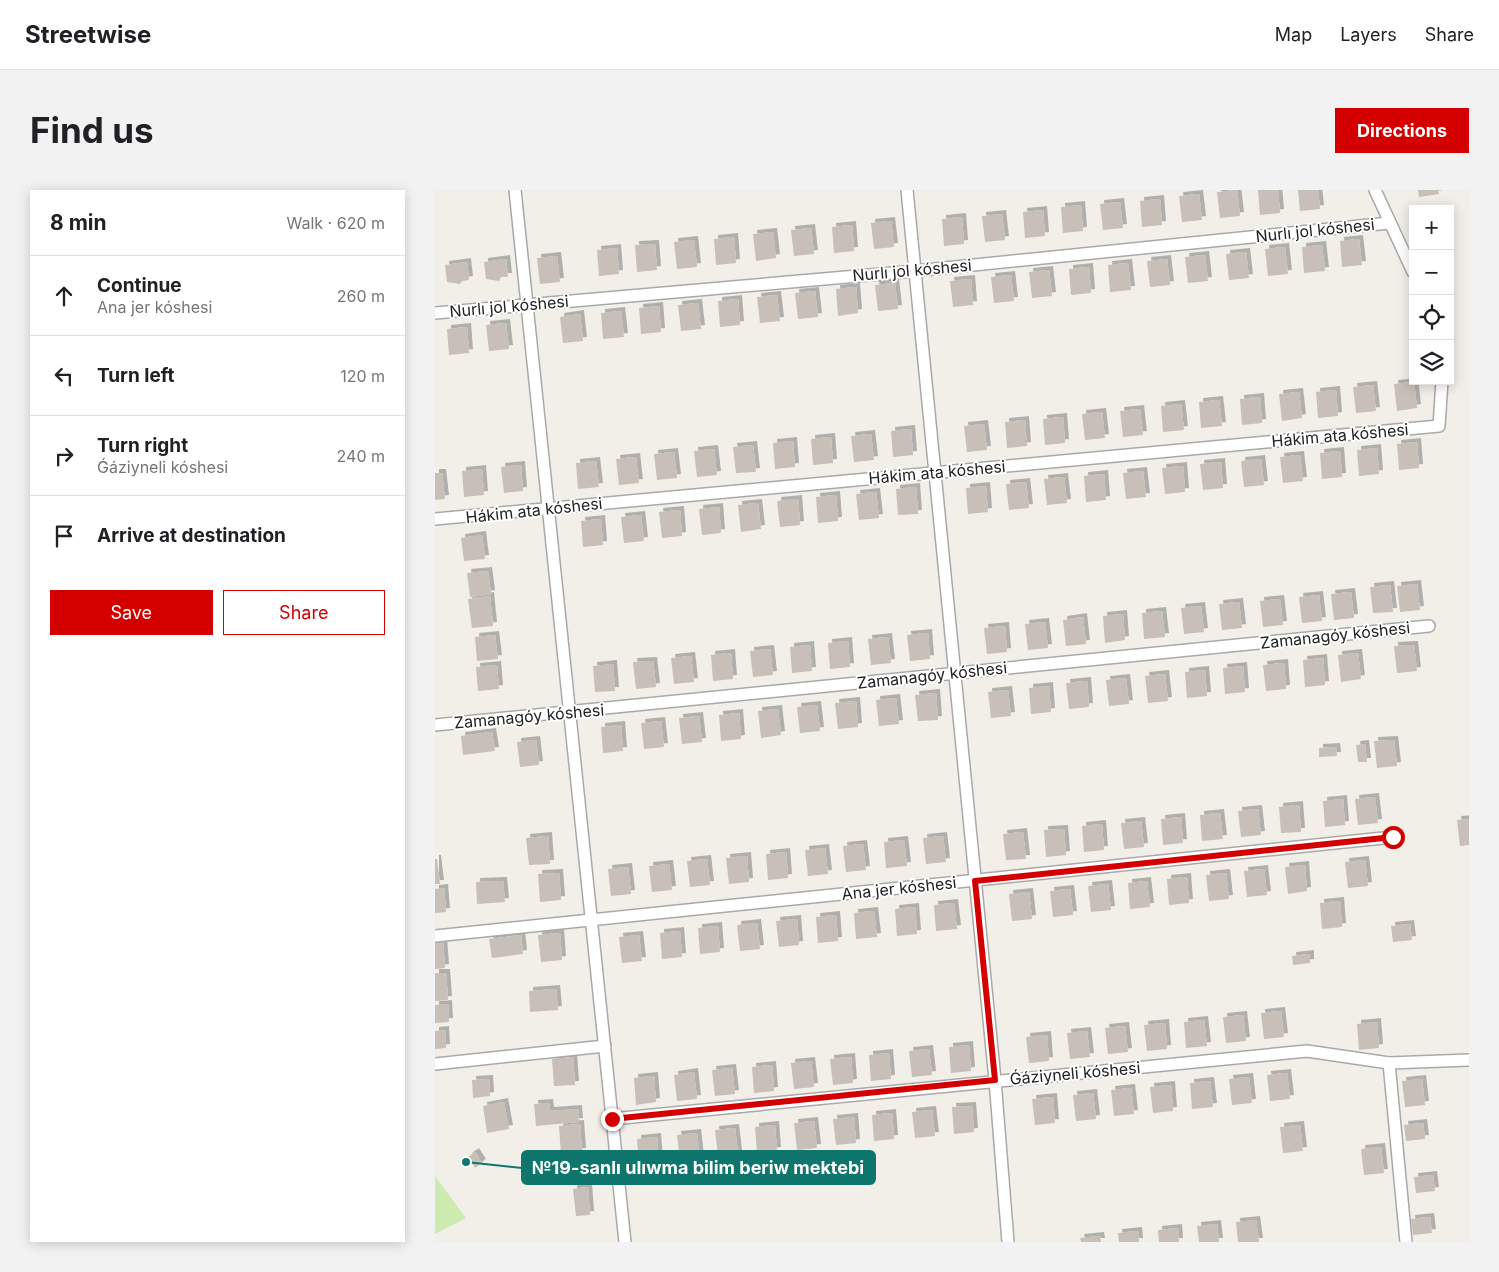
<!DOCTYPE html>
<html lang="en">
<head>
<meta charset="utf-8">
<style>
	body { margin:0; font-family:Inter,sans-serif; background:#f2f2f2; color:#202124 }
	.controls { position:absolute; right:15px; top:15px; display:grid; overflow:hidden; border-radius:0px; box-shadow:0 2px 12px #0003 }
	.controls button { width:45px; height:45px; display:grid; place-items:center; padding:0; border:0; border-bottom:1px solid #e0e0e0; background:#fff; color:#202124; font:25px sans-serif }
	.stop { position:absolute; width:15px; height:15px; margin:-11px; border:4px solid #d40000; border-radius:50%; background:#fff }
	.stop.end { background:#d40000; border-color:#fff; box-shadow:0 1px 5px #0008 }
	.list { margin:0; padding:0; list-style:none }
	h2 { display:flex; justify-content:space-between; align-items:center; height:65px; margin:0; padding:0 20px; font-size:21px }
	h2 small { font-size:16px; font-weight:400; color:#757577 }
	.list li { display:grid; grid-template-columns:32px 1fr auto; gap:15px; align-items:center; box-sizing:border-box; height:80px; padding:0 20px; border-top:1px solid #e0e0e0 }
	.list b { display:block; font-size:19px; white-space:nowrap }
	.list p { margin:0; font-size:16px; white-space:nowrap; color:#757577 }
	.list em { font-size:16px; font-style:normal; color:#757577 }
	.actions { display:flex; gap:10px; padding:15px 20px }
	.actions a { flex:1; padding:11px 0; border:1px solid #d40000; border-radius:0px; text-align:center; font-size:18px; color:#d40000 }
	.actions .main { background:#d40000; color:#fff }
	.icon { flex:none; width:28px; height:28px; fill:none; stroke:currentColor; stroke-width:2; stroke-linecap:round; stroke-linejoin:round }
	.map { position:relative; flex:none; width:1034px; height:1052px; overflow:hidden; border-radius:0px }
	header { display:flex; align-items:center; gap:30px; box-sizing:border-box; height:70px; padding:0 25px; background:#fff; border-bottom:1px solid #e0e0e0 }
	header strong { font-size:24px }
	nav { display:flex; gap:28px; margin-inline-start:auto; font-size:18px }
	.intro { display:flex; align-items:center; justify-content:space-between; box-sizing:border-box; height:120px; padding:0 30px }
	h1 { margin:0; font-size:35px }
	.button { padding:12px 22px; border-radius:0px; background:#d40000; color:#fff; font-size:18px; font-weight:700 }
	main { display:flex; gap:30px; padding:0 30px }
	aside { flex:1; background:#fff; border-radius:0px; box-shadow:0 2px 12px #0003 }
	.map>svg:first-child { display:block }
</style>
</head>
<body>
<header>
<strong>Streetwise</strong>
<nav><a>Map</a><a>Layers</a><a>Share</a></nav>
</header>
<div class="intro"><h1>Find us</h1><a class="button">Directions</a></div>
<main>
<aside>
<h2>8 min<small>Walk · 620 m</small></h2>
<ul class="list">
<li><svg class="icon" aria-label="ahead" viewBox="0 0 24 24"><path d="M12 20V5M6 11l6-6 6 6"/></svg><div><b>Continue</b><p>Ana jer kóshesi</p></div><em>260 m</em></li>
<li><svg class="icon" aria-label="left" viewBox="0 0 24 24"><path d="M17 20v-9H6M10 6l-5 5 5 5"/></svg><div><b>Turn left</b></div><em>120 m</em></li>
<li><svg class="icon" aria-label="right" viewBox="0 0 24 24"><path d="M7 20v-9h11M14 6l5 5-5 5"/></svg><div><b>Turn right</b><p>Ǵáziyneli kóshesi</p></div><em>240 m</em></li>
<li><svg class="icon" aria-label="arrive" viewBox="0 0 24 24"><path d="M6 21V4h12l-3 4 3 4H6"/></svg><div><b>Arrive at destination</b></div></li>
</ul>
<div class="actions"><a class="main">Save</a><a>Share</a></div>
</aside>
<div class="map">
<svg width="1034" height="1052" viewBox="0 0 1034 1052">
	<defs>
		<filter id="shadow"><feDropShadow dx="4" dy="-4" stdDeviation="0" flood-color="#0004"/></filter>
	</defs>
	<rect width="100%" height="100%" fill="#f2efe9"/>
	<polygon fill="#cdebb0" points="0,986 31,1028 0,1044"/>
	<g fill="#c7bfb8" filter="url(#shadow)">
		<polygon points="802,0 805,26 785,28 782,2"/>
		<polygon points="823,0 843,0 845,23 825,25"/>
		<polygon points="863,0 883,0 885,19 865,21"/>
		<polygon points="983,0 1003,0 1004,4 984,7"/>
		<polygon points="764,4 767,30 747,32 744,6"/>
		<polygon points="725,9 727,35 707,37 705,11"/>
		<polygon points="685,12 688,38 668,40 665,14"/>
		<polygon points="646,15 648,41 628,43 626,17"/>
		<polygon points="608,20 610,46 590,48 588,22"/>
		<polygon points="567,24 570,50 550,52 547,26"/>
		<polygon points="527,27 529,54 509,56 507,29"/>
		<polygon points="456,31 459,57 439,59 436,33"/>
		<polygon points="417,35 419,61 399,63 397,37"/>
		<polygon points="376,38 379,64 359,66 356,40"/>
		<polygon points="338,42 341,68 321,71 318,44"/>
		<polygon points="299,47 301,73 281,75 279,49"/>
		<polygon points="924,49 927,75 907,77 905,51"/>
		<polygon points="259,50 262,77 242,79 239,52"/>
		<polygon points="220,54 222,80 202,82 200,55"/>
		<polygon points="887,55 890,81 869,83 867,57"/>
		<polygon points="850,57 853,84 833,86 830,59"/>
		<polygon points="182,58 184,84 164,86 162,60"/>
		<polygon points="811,62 814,88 794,90 791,64"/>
		<polygon points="770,65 773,91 753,93 750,67"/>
		<polygon points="122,66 125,92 105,94 102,68"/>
		<polygon points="71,69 73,87 66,87 64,91 51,89 49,72"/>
		<polygon points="732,69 735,95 715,97 712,71"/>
		<polygon points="32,72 34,90 27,91 25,94 12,92 10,75"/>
		<polygon points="693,73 696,100 675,102 673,75"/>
		<polygon points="654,77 656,103 636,105 634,79"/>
		<polygon points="614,80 617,106 597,108 594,82"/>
		<polygon points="576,85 579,111 559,113 556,87"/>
		<polygon points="536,89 538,115 518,117 515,91"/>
		<polygon points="460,93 463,119 443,121 440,95"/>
		<polygon points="421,97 423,123 403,126 401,99"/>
		<polygon points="380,101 383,127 363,129 360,103"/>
		<polygon points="342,105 345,131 325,133 322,107"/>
		<polygon points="303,109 305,135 285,137 283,111"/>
		<polygon points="263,113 266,139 246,141 243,115"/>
		<polygon points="224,116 226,142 206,144 204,118"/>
		<polygon points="186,121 189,147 168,149 166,123"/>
		<polygon points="145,124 148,151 128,153 125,127"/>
		<polygon points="71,133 74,159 54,161 51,135"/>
		<polygon points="32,137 34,163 14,165 12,139"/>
		<polygon points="979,192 982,218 962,221 959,194"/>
		<polygon points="938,195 941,221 921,223 918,197"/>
		<polygon points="901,200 903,226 883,228 881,202"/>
		<polygon points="864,202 867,228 847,231 844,204"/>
		<polygon points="825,207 827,233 807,235 805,209"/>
		<polygon points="784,210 787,236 766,238 764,212"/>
		<polygon points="746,214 749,240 728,242 726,216"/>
		<polygon points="705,219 708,245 688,247 685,221"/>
		<polygon points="667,222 670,248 650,250 647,224"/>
		<polygon points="628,227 630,253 610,255 608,229"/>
		<polygon points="590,230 592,256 572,258 570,232"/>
		<polygon points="549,234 552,260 532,262 529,236"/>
		<polygon points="476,239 478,265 458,267 456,241"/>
		<polygon points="436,244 439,270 419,272 416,246"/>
		<polygon points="396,247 398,273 378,275 376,249"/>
		<polygon points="358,251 360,277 340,279 338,253"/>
		<polygon points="982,252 984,278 964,280 962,254"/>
		<polygon points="318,255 321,282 301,283 298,257"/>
		<polygon points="942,258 944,284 924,286 922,260"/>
		<polygon points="279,259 282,285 262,287 259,261"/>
		<polygon points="905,261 907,287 887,289 885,263"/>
		<polygon points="239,262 242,288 222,290 219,264"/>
		<polygon points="865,265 868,291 848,293 845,267"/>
		<polygon points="201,267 204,293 184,295 181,269"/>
		<polygon points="826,269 829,295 809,297 806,271"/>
		<polygon points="161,271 164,297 143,299 141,273"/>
		<polygon points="786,272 788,298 768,300 765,274"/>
		<polygon points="86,275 88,301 69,303 66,277"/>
		<polygon points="748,276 750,302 730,304 727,278"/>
		<polygon points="47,279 49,305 29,307 27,281"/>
		<polygon points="708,281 711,307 691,309 688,283"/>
		<polygon points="0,283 7,283 10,309 0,310"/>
		<polygon points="669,284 671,310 651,312 649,286"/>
		<polygon points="629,287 632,313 612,315 609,289"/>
		<polygon points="591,292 594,318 574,320 571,294"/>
		<polygon points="551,296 553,322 533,324 531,298"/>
		<polygon points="481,297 483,324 463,325 461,299"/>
		<polygon points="441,302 444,328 424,330 421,304"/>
		<polygon points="401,305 403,331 383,333 381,307"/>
		<polygon points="363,309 365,335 345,337 342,311"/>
		<polygon points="323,313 326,339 306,342 303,315"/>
		<polygon points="284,317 286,343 267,345 264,319"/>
		<polygon points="245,320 247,346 227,348 224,322"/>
		<polygon points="206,325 209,351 189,353 186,327"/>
		<polygon points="166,329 168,355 148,357 146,331"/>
		<polygon points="47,345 50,369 29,371 26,348"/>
		<polygon points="53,381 56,404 35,407 32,383"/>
		<polygon points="982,394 985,420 965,422 962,396"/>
		<polygon points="955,395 958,422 938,423 935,397"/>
		<polygon points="916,402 919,428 899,430 896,404"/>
		<polygon points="884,405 887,431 867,433 864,407"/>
		<polygon points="55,406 58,436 37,438 33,409"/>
		<polygon points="845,409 848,435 828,437 825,411"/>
		<polygon points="804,412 807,438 787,440 784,414"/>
		<polygon points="766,416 769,442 749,444 746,418"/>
		<polygon points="727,421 730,447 709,449 707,423"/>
		<polygon points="688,424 690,450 670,453 668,426"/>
		<polygon points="648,427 651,454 631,456 628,430"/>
		<polygon points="610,432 613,458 593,460 590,434"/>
		<polygon points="570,436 572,462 552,464 549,438"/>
		<polygon points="493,443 495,469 475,471 472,445"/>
		<polygon points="60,445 63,469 42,471 40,447"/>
		<polygon points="453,447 456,473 436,475 433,449"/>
		<polygon points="413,451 415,477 395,479 393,453"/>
		<polygon points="375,455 377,481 357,483 355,457"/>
		<polygon points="979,455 982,481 962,483 959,456"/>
		<polygon points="335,459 338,485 318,487 315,461"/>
		<polygon points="296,463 298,489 278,491 276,465"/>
		<polygon points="923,463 926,489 906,492 903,465"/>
		<polygon points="256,466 259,492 239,494 236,468"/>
		<polygon points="888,468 890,495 870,497 868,470"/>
		<polygon points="218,471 221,497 201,499 198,472"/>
		<polygon points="849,473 851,499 831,501 828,475"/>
		<polygon points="178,474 180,501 160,502 158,476"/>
		<polygon points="62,475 64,499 43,501 41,477"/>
		<polygon points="808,476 810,502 790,504 788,478"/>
		<polygon points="770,480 772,506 752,508 750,482"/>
		<polygon points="730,484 733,511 713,513 710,486"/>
		<polygon points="691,488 694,514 674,516 671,490"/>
		<polygon points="652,491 654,517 634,519 631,493"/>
		<polygon points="614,496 616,522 596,524 594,498"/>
		<polygon points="573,500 576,526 556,528 553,502"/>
		<polygon points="501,503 503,530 483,531 480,505"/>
		<polygon points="461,508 464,534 444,536 441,510"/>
		<polygon points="421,511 423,537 403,539 400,513"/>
		<polygon points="382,515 385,541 365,543 362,517"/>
		<polygon points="343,519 346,545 326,548 323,521"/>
		<polygon points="304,523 306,549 286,551 284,525"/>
		<polygon points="264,526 267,552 247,554 244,528"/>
		<polygon points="226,531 229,557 209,559 206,533"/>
		<polygon points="186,535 188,561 168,563 166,537"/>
		<polygon points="57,542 60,561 28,565 26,546"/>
		<polygon points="101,550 104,575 85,577 82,552"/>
		<polygon points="959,550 962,576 942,578 939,551"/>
		<polygon points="930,554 932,572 923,572 921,555"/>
		<polygon points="901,557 902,566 884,567 884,558"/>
		<polygon points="940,607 943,633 923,635 920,609"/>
		<polygon points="908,609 910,635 890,637 888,611"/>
		<polygon points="864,615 866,642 846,643 844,617"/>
		<polygon points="823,619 826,645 806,647 803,621"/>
		<polygon points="785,623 788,649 767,651 765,625"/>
		<polygon points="746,627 748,653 728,655 726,629"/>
		<polygon points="1034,629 1034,655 1025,656 1022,630"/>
		<polygon points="706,631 709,657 689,659 686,633"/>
		<polygon points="667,634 669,660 649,662 647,636"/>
		<polygon points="629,639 631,665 611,667 609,640"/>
		<polygon points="588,642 591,669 571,670 568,644"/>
		<polygon points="113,646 115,674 94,675 91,648"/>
		<polygon points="508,646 511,672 491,674 488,648"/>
		<polygon points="469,650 472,676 451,678 449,652"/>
		<polygon points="428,654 431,680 411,682 408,656"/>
		<polygon points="390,658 393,684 373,686 370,660"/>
		<polygon points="351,662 353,688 333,690 331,664"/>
		<polygon points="312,666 314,692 294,694 291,668"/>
		<polygon points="0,669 2,669 5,694 0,694"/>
		<polygon points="272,669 275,695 255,697 252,671"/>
		<polygon points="930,670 933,696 913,698 910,672"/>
		<polygon points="234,674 237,700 217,702 214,676"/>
		<polygon points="870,675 872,701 853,704 850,677"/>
		<polygon points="193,677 196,704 176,706 173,679"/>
		<polygon points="829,679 832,705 812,707 809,681"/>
		<polygon points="124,683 126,710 105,712 103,684"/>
		<polygon points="791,683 794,709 774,711 771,685"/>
		<polygon points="752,687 754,713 734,715 732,689"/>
		<polygon points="68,691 70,712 42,714 41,692"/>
		<polygon points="712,691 715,717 695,719 693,693"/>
		<polygon points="673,694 676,720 656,722 653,696"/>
		<polygon points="9,698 11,722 0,723 0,699"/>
		<polygon points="635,699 638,725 618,727 615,701"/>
		<polygon points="594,702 597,729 577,731 574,704"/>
		<polygon points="905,711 907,737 887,739 885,713"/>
		<polygon points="519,713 522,739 501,741 499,715"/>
		<polygon points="480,717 482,744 462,746 460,719"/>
		<polygon points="439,721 442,747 421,749 419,723"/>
		<polygon points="401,725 403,751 383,753 381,727"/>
		<polygon points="362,729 364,755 344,757 341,731"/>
		<polygon points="322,733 325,759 305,761 302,735"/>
		<polygon points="975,734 977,750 958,752 956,736"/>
		<polygon points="283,736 285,762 265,764 263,738"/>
		<polygon points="245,741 247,767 227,769 225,743"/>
		<polygon points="125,743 127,770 106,772 103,745"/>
		<polygon points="86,745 88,764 57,768 54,749"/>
		<polygon points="204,745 207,771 187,773 184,747"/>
		<polygon points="8,751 10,778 0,779 0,752"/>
		<polygon points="875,764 875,773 858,775 857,766"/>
		<polygon points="0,783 11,783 13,810 0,811"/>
		<polygon points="121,799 123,820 95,822 94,801"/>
		<polygon points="13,814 14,832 0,833 0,815"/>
		<polygon points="846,821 849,847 829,849 826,823"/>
		<polygon points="808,825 811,851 791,853 788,827"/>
		<polygon points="769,830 772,856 751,858 749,832"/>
		<polygon points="942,832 944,858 924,860 922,834"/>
		<polygon points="730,833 732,859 712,861 709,835"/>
		<polygon points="690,836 693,862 673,864 670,838"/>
		<polygon points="10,840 11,858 0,859 0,841"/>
		<polygon points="652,841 655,867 635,869 632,843"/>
		<polygon points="612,845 614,871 594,873 591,847"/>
		<polygon points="534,855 536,881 516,883 514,857"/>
		<polygon points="494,859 497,885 477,887 474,861"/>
		<polygon points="454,863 456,889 436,891 434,865"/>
		<polygon points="138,867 140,895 119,896 117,869"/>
		<polygon points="416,867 418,893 398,895 395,869"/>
		<polygon points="376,871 379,897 359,899 356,873"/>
		<polygon points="337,875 339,901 319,903 317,877"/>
		<polygon points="297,878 300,904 280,906 277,880"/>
		<polygon points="259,882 262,909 242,911 239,885"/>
		<polygon points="852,883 855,909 835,911 832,885"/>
		<polygon points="219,886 221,912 201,915 199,888"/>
		<polygon points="814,887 817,913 797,915 794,889"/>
		<polygon points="54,889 55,906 38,908 37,890"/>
		<polygon points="987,889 990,915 970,917 967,891"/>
		<polygon points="775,891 778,917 757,919 755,893"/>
		<polygon points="736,895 738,921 718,923 715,897"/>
		<polygon points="696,898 699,924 679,926 676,900"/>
		<polygon points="658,903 661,929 641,931 638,905"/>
		<polygon points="618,907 620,933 600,935 597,909"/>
		<polygon points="69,912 74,939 52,943 48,916"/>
		<polygon points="114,913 115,921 143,919 144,932 101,936 99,914"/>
		<polygon points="537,916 539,942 519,944 517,917"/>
		<polygon points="497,920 500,946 480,948 477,922"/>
		<polygon points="457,923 459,949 439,951 437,925"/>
		<polygon points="419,927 421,953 401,955 398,929"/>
		<polygon points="379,931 382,958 362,960 359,933"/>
		<polygon points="988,933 990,949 971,951 969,935"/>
		<polygon points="145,934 147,962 126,964 124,936"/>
		<polygon points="340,935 342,961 322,963 320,937"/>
		<polygon points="865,935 868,961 848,963 845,937"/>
		<polygon points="300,938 303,964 283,966 280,940"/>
		<polygon points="262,943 265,969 245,971 242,945"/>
		<polygon points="222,947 224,973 204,975 202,949"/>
		<polygon points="946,957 949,983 929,985 926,959"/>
		<polygon points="40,962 47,973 40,978 33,967"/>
		<polygon points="146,976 148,994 131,995 129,977"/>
		<polygon points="998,985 1000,1001 981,1003 979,987"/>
		<polygon points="153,997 155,1025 141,1026 138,999"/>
		<polygon points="995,1027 997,1043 978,1045 976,1029"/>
		<polygon points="821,1030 824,1052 803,1052 801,1032"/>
		<polygon points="782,1034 784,1052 764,1052 762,1036"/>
		<polygon points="743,1038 744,1052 724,1052 723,1040"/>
		<polygon points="703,1041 704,1052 684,1052 683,1043"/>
		<polygon points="665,1046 666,1052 646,1052 645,1048"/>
	</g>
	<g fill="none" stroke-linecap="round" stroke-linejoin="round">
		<g stroke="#a9a9a9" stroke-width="14">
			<g id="minor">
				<polyline points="80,0 190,1052"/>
				<polyline points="472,0 560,890 573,1052"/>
				<polyline points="940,0 978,82"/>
				<polyline points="0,123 480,81 954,33"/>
				<polyline points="0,329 1004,236 1007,191"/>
				<polyline points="0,535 994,436"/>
				<polyline points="0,746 958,647"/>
				<polyline points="954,873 971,1052"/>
				<polyline points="0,874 170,856"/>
				<polyline points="177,929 872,861 954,873 1034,870"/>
			</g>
		</g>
		<use href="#minor" stroke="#fff" stroke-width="11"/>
	</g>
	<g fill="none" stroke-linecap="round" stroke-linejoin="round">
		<polyline stroke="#d40000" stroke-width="6" points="177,929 560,890 540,691 958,647"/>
	</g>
	<g text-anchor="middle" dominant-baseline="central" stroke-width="4" stroke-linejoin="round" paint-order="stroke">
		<g font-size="16" fill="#222" stroke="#fff">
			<text transform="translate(880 40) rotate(-6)">Nurlı jol kóshesi</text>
			<text transform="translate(477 80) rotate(-5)">Nurlı jol kóshesi</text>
			<text transform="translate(74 116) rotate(-5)">Nurlı jol kóshesi</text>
			<text transform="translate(905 245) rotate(-5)">Hákim ata kóshesi</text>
			<text transform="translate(502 282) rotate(-5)">Hákim ata kóshesi</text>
			<text transform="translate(99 320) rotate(-6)">Hákim ata kóshesi</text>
			<text transform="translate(900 445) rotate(-6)">Zamanagóy kóshesi</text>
			<text transform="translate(497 485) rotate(-6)">Zamanagóy kóshesi</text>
			<text transform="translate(94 526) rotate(-5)">Zamanagóy kóshesi</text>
			<text transform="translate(464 698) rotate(-6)">Ana jer kóshesi</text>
			<text transform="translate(640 883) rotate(-5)">Ǵáziyneli kóshesi</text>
		</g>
	</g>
	<path fill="none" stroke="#0f766e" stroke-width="2" d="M31 972L87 978"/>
	<circle fill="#0f766e" stroke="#fff" stroke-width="2" cx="31" cy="972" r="5"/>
	<rect fill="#0f766e" stroke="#0f766e" stroke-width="2" x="87" y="961" width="353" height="33" rx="5"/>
	<g font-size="18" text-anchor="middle" font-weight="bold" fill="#fff">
		<text x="263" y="984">№19-sanlı ulıwma bilim beriw mektebi</text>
	</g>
</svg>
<div class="controls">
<button>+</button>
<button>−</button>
<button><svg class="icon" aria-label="locate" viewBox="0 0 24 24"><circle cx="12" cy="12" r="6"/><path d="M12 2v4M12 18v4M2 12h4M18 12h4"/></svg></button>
<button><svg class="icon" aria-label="layers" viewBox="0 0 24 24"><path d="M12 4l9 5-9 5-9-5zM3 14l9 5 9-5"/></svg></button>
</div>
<div class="stop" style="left:958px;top:647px"></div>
<div class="stop end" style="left:177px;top:929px"></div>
</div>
</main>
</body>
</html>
